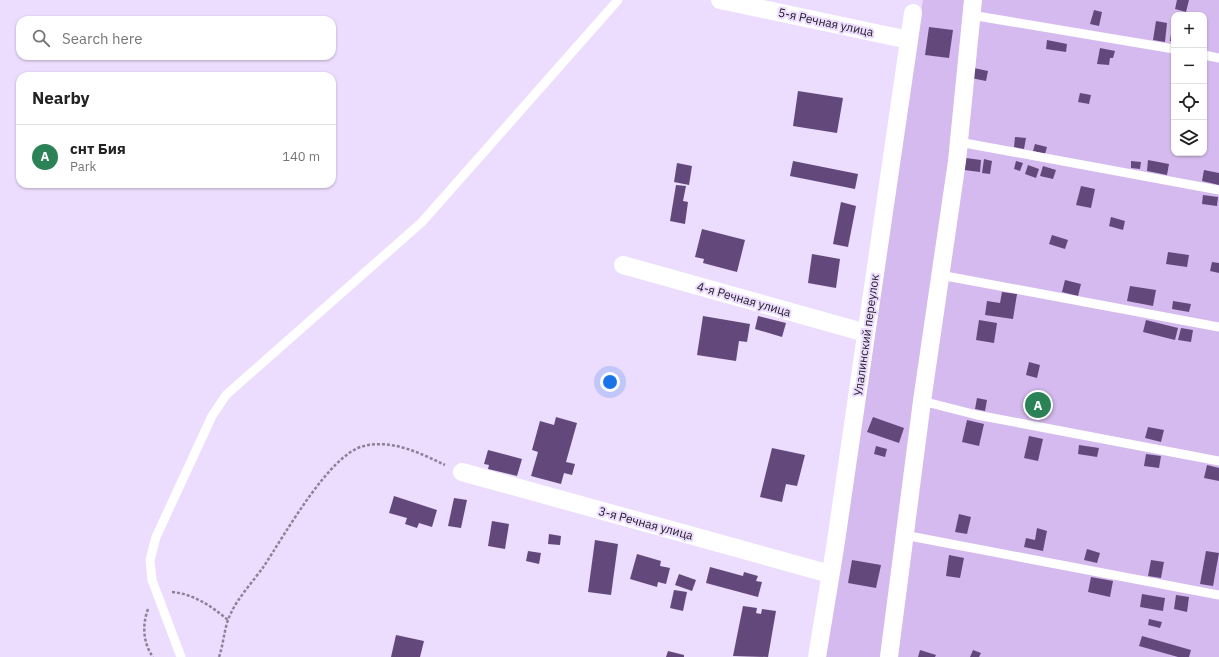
<!DOCTYPE html>
<html lang="en">
<head>
<meta charset="utf-8">
<style>
	body { margin:0; font-family:"IBM Plex Sans",sans-serif; background:#f2f2f2; color:#222 }
	.controls { position:absolute; right:12px; top:12px; display:grid; overflow:hidden; border-radius:8px; box-shadow:0 1px 3px #0004 }
	.controls button { width:36px; height:36px; display:grid; place-items:center; padding:0; border:0; border-bottom:1px solid #e0e0e0; background:#fff; color:#222; font:20px sans-serif }
	.you { position:absolute; left:610px; top:382px; width:14px; height:14px; margin:-10px; border:3px solid #fff; border-radius:50%; background:#1a73e8; box-shadow:0 0 0 6px #1a73e833 }
	.badge { display:grid; place-items:center; width:26px; height:26px; border-radius:50%; background:#2b8256; color:#fff; font-size:13px; font-weight:700 }
	.pin { position:absolute; translate:-50% -50%; border:2px solid #fff; box-shadow:0 1px 4px #0006 }
	.list { margin:0; padding:0; list-style:none }
	h2 { display:flex; justify-content:space-between; align-items:center; height:52px; margin:0; padding:0 16px; font-size:17px }
	h2 small { font-size:13px; font-weight:400; color:#767676 }
	.list li { display:grid; grid-template-columns:26px 1fr auto; gap:12px; align-items:center; box-sizing:border-box; height:64px; padding:0 16px; border-top:1px solid #e0e0e0 }
	.list b { display:block; font-size:15px; white-space:nowrap }
	.list p { margin:0; font-size:13px; white-space:nowrap; color:#767676 }
	.list em { font-size:13px; font-style:normal; color:#767676 }
	.icon { flex:none; width:22px; height:22px; fill:none; stroke:currentColor; stroke-width:2; stroke-linecap:round; stroke-linejoin:round }
	.map { position:relative; flex:none; width:1219px; height:657px; overflow:hidden }
	.search { position:absolute; background:#fff; box-shadow:0 1px 3px #0004; left:16px; top:16px; width:320px; height:44px; display:flex; align-items:center; gap:10px; box-sizing:border-box; padding:0 14px; border-radius:12px; color:#767676; font-size:15px }
	.panel { position:absolute; background:#fff; box-shadow:0 1px 3px #0004; left:16px; top:72px; width:320px; height:116px; border-radius:12px }
	.map>svg:first-child { display:block }
</style>
</head>
<body>
<div class="map">
<svg width="1219" height="657" viewBox="0 0 1219 657">
	<rect width="100%" height="100%" fill="#ecdcfd"/>
	<path fill="#d4baee" fill-rule="evenodd" d="M923 0H1219V657H817ZM1174 15H1204V153H1174Z"/>
	<g fill="#63497b">
		<polygon points="1177,0 1189,0 1186,12 1175,9"/>
		<polygon points="1094,10 1102,12 1099,26 1090,24"/>
		<polygon points="1156,21 1167,23 1165,42 1153,40"/>
		<polygon points="929,27 953,30 949,58 925,55"/>
		<polygon points="1172,27 1174,27 1174,41 1170,41"/>
		<polygon points="1047,40 1067,44 1066,52 1046,49"/>
		<polygon points="1100,48 1115,51 1113,58 1110,58 1109,65 1097,64"/>
		<polygon points="974,68 988,71 986,81 971,78"/>
		<polygon points="798,91 843,98 837,133 793,126"/>
		<polygon points="1080,93 1091,95 1089,104 1078,102"/>
		<polygon points="1015,137 1026,138 1024,149 1014,147"/>
		<polygon points="1035,144 1047,147 1045,154 1033,151"/>
		<polygon points="966,158 981,160 980,172 964,170"/>
		<polygon points="984,159 992,161 990,174 982,173"/>
		<polygon points="1148,160 1169,164 1167,175 1147,171"/>
		<polygon points="793,161 858,174 855,189 790,176"/>
		<polygon points="1016,161 1023,163 1020,171 1014,169"/>
		<polygon points="1131,161 1141,162 1140,169 1131,168"/>
		<polygon points="677,163 692,166 689,185 674,182"/>
		<polygon points="1028,165 1039,169 1036,178 1025,174"/>
		<polygon points="1043,166 1056,170 1053,179 1040,176"/>
		<polygon points="1204,170 1219,173 1219,185 1202,181"/>
		<polygon points="676,185 686,186 683,201 688,202 685,224 670,221"/>
		<polygon points="1081,186 1095,189 1091,208 1076,205"/>
		<polygon points="1203,195 1218,197 1217,206 1202,204"/>
		<polygon points="841,202 856,206 848,247 833,244"/>
		<polygon points="1111,217 1125,221 1123,230 1109,226"/>
		<polygon points="702,229 745,240 737,272 703,263 704,259 695,257"/>
		<polygon points="1052,235 1068,240 1065,249 1049,244"/>
		<polygon points="1168,252 1189,255 1187,267 1166,264"/>
		<polygon points="812,254 840,259 836,288 808,283"/>
		<polygon points="1212,262 1219,263 1219,273 1210,271"/>
		<polygon points="1065,280 1081,284 1078,296 1062,292"/>
		<polygon points="1130,286 1156,290 1153,306 1127,301"/>
		<polygon points="1002,292 1017,294 1013,319 985,315 987,301 1000,303"/>
		<polygon points="1173,301 1191,304 1189,312 1172,309"/>
		<polygon points="703,316 750,324 747,342 739,341 736,361 697,355"/>
		<polygon points="758,316 786,323 782,337 755,329"/>
		<polygon points="979,320 997,323 994,343 976,340"/>
		<polygon points="1146,320 1178,328 1175,340 1143,332"/>
		<polygon points="1181,328 1193,330 1191,342 1178,340"/>
		<polygon points="1029,362 1040,365 1037,378 1026,375"/>
		<polygon points="977,398 987,400 985,411 975,409"/>
		<polygon points="556,417 577,423 566,462 575,464 572,475 564,473 561,484 531,476 538,452 532,450 540,421 554,425"/>
		<polygon points="873,417 904,428 899,443 867,432"/>
		<polygon points="967,420 984,424 979,446 962,442"/>
		<polygon points="1148,427 1164,430 1161,442 1145,438"/>
		<polygon points="1029,436 1043,439 1038,461 1024,458"/>
		<polygon points="1079,445 1099,448 1097,457 1078,454"/>
		<polygon points="876,446 887,449 885,457 874,454"/>
		<polygon points="772,448 805,455 797,486 786,484 782,502 760,497"/>
		<polygon points="488,450 522,459 517,476 488,469 489,465 484,464"/>
		<polygon points="1146,454 1161,456 1159,468 1144,466"/>
		<polygon points="1207,465 1219,468 1219,481 1204,478"/>
		<polygon points="394,496 437,510 432,527 419,523 417,528 405,524 407,518 389,513"/>
		<polygon points="454,498 467,500 461,528 448,526"/>
		<polygon points="959,514 971,517 967,534 955,532"/>
		<polygon points="492,521 509,524 505,549 488,546"/>
		<polygon points="1037,528 1047,531 1043,551 1024,547 1026,538 1035,540"/>
		<polygon points="549,534 561,536 560,545 548,544"/>
		<polygon points="595,540 618,544 611,595 588,592"/>
		<polygon points="1087,549 1100,553 1097,563 1084,560"/>
		<polygon points="528,551 541,553 539,564 526,561"/>
		<polygon points="1206,551 1219,553 1213,586 1200,584"/>
		<polygon points="637,554 661,561 660,566 670,568 666,584 658,582 657,587 630,579"/>
		<polygon points="949,555 964,558 960,578 946,576"/>
		<polygon points="852,560 881,565 876,588 848,583"/>
		<polygon points="1151,560 1164,562 1161,578 1148,576"/>
		<polygon points="710,567 743,576 744,572 758,576 756,581 762,582 758,597 706,583"/>
		<polygon points="679,574 696,580 692,591 675,585"/>
		<polygon points="1091,577 1113,581 1110,597 1088,592"/>
		<polygon points="674,590 687,592 683,611 670,608"/>
		<polygon points="1142,594 1165,598 1163,611 1140,607"/>
		<polygon points="1176,595 1189,597 1187,612 1174,609"/>
		<polygon points="743,606 757,608 756,613 761,614 762,609 776,611 768,657 733,656"/>
		<polygon points="1149,619 1162,622 1160,628 1148,625"/>
		<polygon points="396,635 424,641 420,657 391,657"/>
		<polygon points="1142,636 1191,650 1189,657 1178,657 1139,646"/>
		<polygon points="920,650 936,655 935,657 918,657"/>
		<polygon points="973,650 981,653 979,657 970,657"/>
		<polygon points="668,651 684,655 684,657 666,657"/>
	</g>
	<g fill="none" stroke-linecap="round" stroke-linejoin="round">
		<g stroke="#8d8299" stroke-width="2.5" stroke-dasharray="3 2" stroke-linecap="butt">
			<path d="M172 592C194 594 211 606 228 620"/>
			<path d="M148 609C142 625 143 643 153 657"/>
			<path d="M219 657C224 643 224 626 231 613 237 599 255 579 264 566 284 536 330 453 364 446 392 439 420 453 445 465"/>
		</g>
		<g stroke="#fff" stroke-width="9">
			<polyline points="971,15 1174,49"/>
			<polyline points="1204,55 1219,58"/>
			<polyline points="959,142 1219,190"/>
			<polyline points="940,275 1219,327"/>
			<polyline points="922,401 977,415 1219,461"/>
			<polyline points="904,535 1219,595"/>
			<polyline points="181,657 152,580 150,560 156,537 212,416 226,395 422,222 618,0"/>
		</g>
		<g stroke="#fff" stroke-width="18">
			<polyline points="720,0 909,40"/>
			<polyline points="623,265 866,333"/>
			<polyline points="462,472 830,574"/>
			<polyline points="817,657 835,548 913,13"/>
			<polyline points="889,657 922,401 957,161 973,0"/>
		</g>
	</g>
	<g text-anchor="middle" dominant-baseline="central" stroke-width="4" stroke-linejoin="round" paint-order="stroke">
		<g font-size="12" fill="#221c28" stroke="#ecdcfd">
			<text transform="translate(826 22) rotate(12)">5-я Речная улица</text>
			<text transform="translate(744 299) rotate(16)">4-я Речная улица</text>
			<text transform="translate(866 335) rotate(-82)">Улалинский переулок</text>
			<text transform="translate(646 523) rotate(15)">3-я Речная улица</text>
		</g>
	</g>
</svg>
<div class="controls">
<button>+</button>
<button>−</button>
<button><svg class="icon" aria-label="locate" viewBox="0 0 24 24"><circle cx="12" cy="12" r="6"/><path d="M12 2v4M12 18v4M2 12h4M18 12h4"/></svg></button>
<button><svg class="icon" aria-label="layers" viewBox="0 0 24 24"><path d="M12 4l9 5-9 5-9-5zM3 14l9 5 9-5"/></svg></button>
</div>
<div class="you"></div>
<div class="pin badge" style="left:1038px;top:405px">A</div>
<div class="search"><svg class="icon" aria-label="search" viewBox="0 0 24 24"><circle cx="10" cy="10" r="6"/><path d="M15 15l6 6"/></svg>Search here</div>
<section class="panel">
<h2>Nearby<small></small></h2>
<ul class="list">
<li><span class="badge">A</span><div><b>снт Бия</b><p>Park</p></div><em>140 m</em></li>
</ul>
</section>
</div>
</body>
</html>
